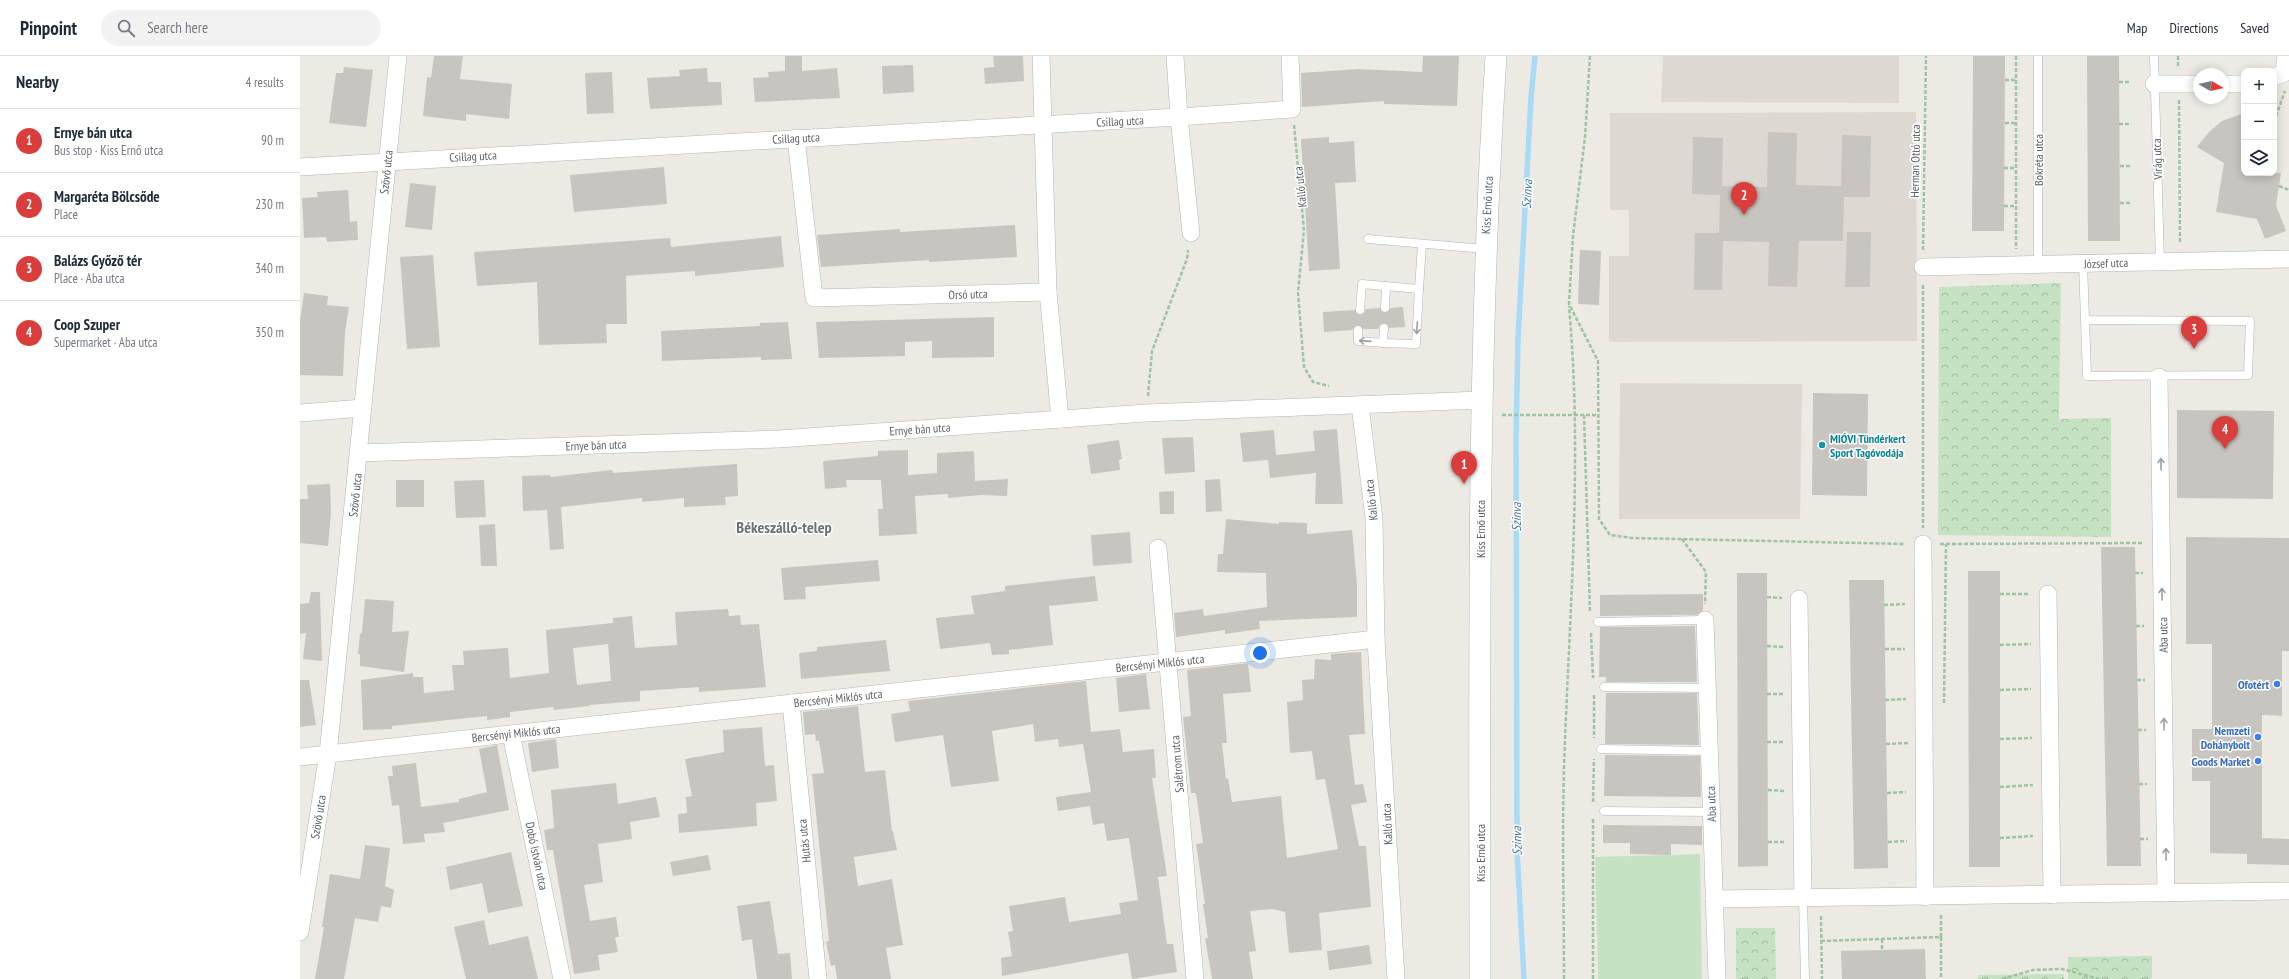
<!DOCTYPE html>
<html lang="en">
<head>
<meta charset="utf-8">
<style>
	body { margin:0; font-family:"PT Sans Narrow",sans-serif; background:#f2f2f3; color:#1f2937 }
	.controls { position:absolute; right:12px; top:12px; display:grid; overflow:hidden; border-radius:8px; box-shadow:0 2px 10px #0003 }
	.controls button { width:36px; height:36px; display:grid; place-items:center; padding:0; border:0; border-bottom:1px solid #e0e1e3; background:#fff; color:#1f2937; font:20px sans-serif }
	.compass { position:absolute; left:1893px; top:12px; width:36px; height:36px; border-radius:50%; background:#fff; box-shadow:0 2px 10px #0003; rotate:99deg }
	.you { position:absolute; left:960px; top:597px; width:14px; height:14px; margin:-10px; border:3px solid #fff; border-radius:50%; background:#1a73e8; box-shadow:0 0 0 6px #1a73e833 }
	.badge { display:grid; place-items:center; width:26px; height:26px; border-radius:50%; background:#d93e3d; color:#fff; font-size:13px; font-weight:700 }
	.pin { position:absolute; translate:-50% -33px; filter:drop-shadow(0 1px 2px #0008) }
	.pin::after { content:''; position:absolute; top:21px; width:14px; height:12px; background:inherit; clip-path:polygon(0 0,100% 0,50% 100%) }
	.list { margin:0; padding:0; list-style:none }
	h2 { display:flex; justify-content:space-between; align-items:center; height:52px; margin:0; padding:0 16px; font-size:17px }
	h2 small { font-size:13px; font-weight:400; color:#747a83 }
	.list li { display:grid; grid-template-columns:26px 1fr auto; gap:12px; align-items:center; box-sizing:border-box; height:64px; padding:0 16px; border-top:1px solid #e0e1e3 }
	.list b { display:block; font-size:15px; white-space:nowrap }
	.list p { margin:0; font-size:13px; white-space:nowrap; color:#747a83 }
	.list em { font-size:13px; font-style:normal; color:#747a83 }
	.icon { flex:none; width:22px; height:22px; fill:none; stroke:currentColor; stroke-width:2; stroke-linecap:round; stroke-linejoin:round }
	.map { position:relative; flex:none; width:1989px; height:923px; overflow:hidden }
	header { display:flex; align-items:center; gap:24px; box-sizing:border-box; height:56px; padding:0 20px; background:#fff; border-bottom:1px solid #e0e1e3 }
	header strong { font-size:19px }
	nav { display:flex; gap:22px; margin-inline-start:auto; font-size:14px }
	.search { width:280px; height:36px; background:#f2f2f3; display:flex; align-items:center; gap:10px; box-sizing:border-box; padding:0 14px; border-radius:22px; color:#747a83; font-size:15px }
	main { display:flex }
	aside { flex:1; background:#fff }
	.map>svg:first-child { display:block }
</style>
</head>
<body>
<header>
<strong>Pinpoint</strong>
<div class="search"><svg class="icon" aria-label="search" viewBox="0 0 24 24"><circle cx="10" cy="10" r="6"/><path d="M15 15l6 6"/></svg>Search here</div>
<nav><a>Map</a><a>Directions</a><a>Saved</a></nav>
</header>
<main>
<aside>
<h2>Nearby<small>4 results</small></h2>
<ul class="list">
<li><span class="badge">1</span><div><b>Ernye bán utca</b><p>Bus stop · Kiss Ernő utca</p></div><em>90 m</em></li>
<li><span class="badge">2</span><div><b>Margaréta Bölcsőde</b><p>Place</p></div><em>230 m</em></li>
<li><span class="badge">3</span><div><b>Balázs Győző tér</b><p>Place · Aba utca</p></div><em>340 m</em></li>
<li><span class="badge">4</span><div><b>Coop Szuper</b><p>Supermarket · Aba utca</p></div><em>350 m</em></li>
</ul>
</aside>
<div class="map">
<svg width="1989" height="923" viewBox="0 0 1989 923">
	<defs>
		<pattern id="forest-crowns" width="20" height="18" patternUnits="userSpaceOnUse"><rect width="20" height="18" fill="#c5e2c2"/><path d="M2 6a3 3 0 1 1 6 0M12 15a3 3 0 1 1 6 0" fill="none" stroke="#a3baa1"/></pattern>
	</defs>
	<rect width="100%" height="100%" fill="#edeae4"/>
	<g fill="#ddd9d2">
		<polygon points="1363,0 1599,0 1599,47 1361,46"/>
		<polygon points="1616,56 1617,285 1309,286 1309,200 1329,200 1329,154 1310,154 1310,57"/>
		<polygon points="1320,327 1502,328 1500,463 1319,463"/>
	</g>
	<g fill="url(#forest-crowns)">
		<polygon points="1761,227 1759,363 1811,362 1811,481 1638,479 1639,231"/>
		<polygon points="1436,872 1475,872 1476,923 1436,923"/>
		<polygon points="1852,900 1852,923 1768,923 1768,901"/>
		<polygon points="1764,918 1764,923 1678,923 1678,919"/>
	</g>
	<polygon fill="#c5e2c2" points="1400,798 1402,923 1298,923 1295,801"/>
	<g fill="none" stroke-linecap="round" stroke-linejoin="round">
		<polyline stroke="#a9dbf7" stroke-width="5.5" points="1224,923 1217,794 1216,382 1218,283 1231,42 1235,0"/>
	</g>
	<g fill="#c8c5c0" fill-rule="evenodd">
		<polygon points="134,0 163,0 160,23 212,28 209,63 166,58 166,65 123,60 127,21 131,22"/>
		<polygon points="485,0 502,0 502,15 537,12 540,42 455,46 453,22 469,21 468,16 485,15"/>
		<polygon points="693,0 723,0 724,25 685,28 684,12 694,11"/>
		<polygon points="1123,0 1159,0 1157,50 1084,48 1084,45 1002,51 1001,17 1058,13 1122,16"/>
		<polygon points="1673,0 1705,0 1704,175 1672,175"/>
		<polygon points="1787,0 1819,0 1820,185 1788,185"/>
		<polygon points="613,9 614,36 583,38 582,10"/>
		<polygon points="44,11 73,14 66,71 29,67 36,17 43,17"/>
		<polygon points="407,12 408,26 421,26 422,49 350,53 347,22 380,20 379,14"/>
		<polygon points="312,16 314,57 287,58 285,17"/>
		<polygon points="1944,57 1944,117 1981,117 1976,149 1986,175 1965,183 1957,163 1916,156 1924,107 1897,91 1908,77 1922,65"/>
		<polygon points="1468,76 1497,77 1496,129 1541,130 1542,79 1571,80 1570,141 1544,141 1543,185 1499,185 1497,231 1468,230 1469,186 1423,185 1422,234 1394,234 1395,177 1419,177 1420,139 1392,138 1393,81 1423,82 1422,130 1467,131"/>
		<polygon points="1029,81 1029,87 1054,85 1056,126 1035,127 1040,213 1009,215 1001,83"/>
		<polygon points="364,111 367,148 274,156 270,119"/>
		<polygon points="110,127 136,130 132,174 105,171"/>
		<polygon points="48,134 50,166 57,165 58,184 27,186 26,181 4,182 2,142 18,141 17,136"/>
		<polygon points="715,169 717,201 629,206 629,204 521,211 517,179 600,173 600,176"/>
		<polygon points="1547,176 1571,176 1570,231 1545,231"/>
		<polygon points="481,180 484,211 395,220 395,215 326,220 327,268 306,268 307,287 239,289 237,226 177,230 174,196 370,182 371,191"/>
		<polygon points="1280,194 1301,195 1299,249 1278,248"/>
		<polygon points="133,199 140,291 107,293 100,201"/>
		<polygon points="4,237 28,240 27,249 49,251 45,276 43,320 0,319 0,265"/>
		<polygon points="1103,251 1105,271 1089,272 1084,267 1080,269 1078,273 1063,273 1058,269 1052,274 1024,276 1023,256 1055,254 1060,259 1064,257 1066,253 1080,252 1085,257 1091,252"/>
		<polygon points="694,261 694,301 632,302 632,285 605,286 605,300 519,302 516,266"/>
		<polygon points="488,266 492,303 461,304 461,301 362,305 361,275 460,270 460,267"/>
		<polygon points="1513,337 1568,338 1567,440 1512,439"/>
		<polygon points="1877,354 1974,355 1973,443 1877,442"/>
		<polygon points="1037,373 1043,448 1015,448 1016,417 970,422 968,404 943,406 940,377 974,374 976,399 1015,395 1013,375"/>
		<polygon points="893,381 895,416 865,418 862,382"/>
		<polygon points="819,384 822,403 819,404 820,414 791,418 787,389"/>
		<polygon points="608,394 608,419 637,417 637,397 674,395 675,425 708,423 707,440 681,439 648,442 648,438 615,440 617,478 579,480 578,453 583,453 581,424 546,424 547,431 525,433 523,405 578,400 578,395"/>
		<polygon points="437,408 438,440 425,441 426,449 384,451 384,442 342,446 342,442 261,451 264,493 250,494 247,454 223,455 222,420 250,419 250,421 312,414 313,417"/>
		<polygon points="920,423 922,455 906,456 905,424"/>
		<rect x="96" y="424" width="28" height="27"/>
		<polygon points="184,424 186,461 156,462 154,425"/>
		<polygon points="30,428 31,457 28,490 0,487 0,443 8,443 7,429"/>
		<polygon points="874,435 874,458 860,458 859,436"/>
		<polygon points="926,463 979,468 979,466 1007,467 1007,478 1052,474 1057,528 1057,561 959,565 960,573 925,578 925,574 876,581 874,557 903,553 904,560 967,551 966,517 917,516 918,498 923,498"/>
		<polygon points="195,468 197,510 181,510 179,469"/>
		<polygon points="830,476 832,507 793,510 791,479"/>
		<polygon points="1886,481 1989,482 1989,595 1982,595 1982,660 1962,659 1962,782 1989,783 1989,809 1947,808 1947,798 1910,797 1910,725 1892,725 1892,673 1912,673 1912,588 1886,588"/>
		<polygon points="1801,491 1835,491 1841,810 1807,810"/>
		<polygon points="578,504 580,525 505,531 506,543 484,544 481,512"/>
		<polygon points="1668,515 1700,515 1700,811 1669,811"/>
		<polygon points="1437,517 1467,517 1468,810 1438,811"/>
		<polygon points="795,520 798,545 749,550 753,589 709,594 709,598 692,599 690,587 640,593 636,562 674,558 671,540 705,535 705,530"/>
		<polygon points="1549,524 1584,524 1588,812 1554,813"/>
		<polygon points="11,536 20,536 22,605 3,603 6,577 0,578 0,548 9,547"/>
		<polygon points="1403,538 1403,554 1397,559 1300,560 1300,539"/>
		<polygon points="65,543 94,545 92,576 109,575 104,616 60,610 60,598 58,598 60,578 62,577"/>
		<path d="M428 553 429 560 440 559 441 569 459 568 466 631 399 636V631L340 635V645L289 649V650L254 654 253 651 210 656V661L187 664V660L92 670V673L63 674 61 624 113 617V621H123L124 637 154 634 152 609H164L163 595 208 592 210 622 249 617 246 574 313 567V562L332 560 335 592 377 589 375 556ZM308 588 311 625 277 629 273 592Z"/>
		<polygon points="1395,570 1397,626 1306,626 1306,621 1299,621 1300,571"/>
		<polygon points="586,584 590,615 501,623 499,597 517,595 517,591"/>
		<polygon points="1061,596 1065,678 1049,679 1055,729 1063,728 1067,746 1051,749 1059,790 1066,790 1071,851 1019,857 1022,894 989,897 985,856 972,853 950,855 956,895 949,896 953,923 912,923 905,882 908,882 903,848 905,848 896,788 903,787 896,737 891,737 883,661 891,660 887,614 948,607 951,636 923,638 927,687 922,687 926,723 928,722 932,746 981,740 987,802 1038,793 1025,723 1016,724 1012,695 990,697 987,646 1003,644 1002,624 1014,623 1015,603 1031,604 1031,598"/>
		<polygon points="846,618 850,653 819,656 816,622"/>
		<polygon points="0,624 9,624 16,669 0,671"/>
		<polygon points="786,625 791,676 820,673 823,696 854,693 856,722 852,722 867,820 858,821 867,888 873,888 877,916 832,923 828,897 702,920 701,902 712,900 708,876 713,875 709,850 765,841 769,866 821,858 819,847 838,844 829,782 807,785 804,767 793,769 790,750 758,755 756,741 791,736 783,688 759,691 758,683 735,686 733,668 692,675 699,725 651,731 643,679 595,686 591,658 610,655 608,645"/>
		<polygon points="1306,637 1397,637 1399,689 1305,688"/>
		<polygon points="558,650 565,716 585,714 592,775 593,775 597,794 554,801 558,830 592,823 603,889 586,892 591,923 537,923 535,909 531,910 526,886 529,885 512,718 524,717 519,685 516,685 515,678 505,679 503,656"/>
		<polygon points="462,671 465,710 474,709 477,745 456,747 457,770 379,777 378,758 387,757 386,741 392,740 385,703 424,696 423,674"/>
		<polygon points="256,683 259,712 232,716 228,687"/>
		<polygon points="197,689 209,754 143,767 145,776 124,778 125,786 103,788 99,749 92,750 88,720 93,720 92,710 116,707 121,751 159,746 159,743 187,736 179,693"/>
		<polygon points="1305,699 1400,700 1401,741 1304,740"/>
		<polygon points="316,727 318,748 356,741 360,761 330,766 332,783 298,788 303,826 284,829 290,865 316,861 319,881 315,881 318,896 298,899 300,914 274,918 253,794 247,794 244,774 254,772 251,734"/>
		<polygon points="1303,769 1402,770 1402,789 1371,788 1371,799 1330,798 1330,787 1303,787"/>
		<polygon points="65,789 90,792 85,830 94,834 91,852 81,850 78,866 55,862 44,923 15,923 24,871 22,871 30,818 60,823"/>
		<polygon points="211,796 223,850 188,857 182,827 150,834 146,811"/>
		<polygon points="408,799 411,814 373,820 370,806"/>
		<polygon points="470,845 478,898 490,897 492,923 457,923 452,883 442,885 437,850"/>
		<polygon points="184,864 189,889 228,880 238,923 166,923 154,871"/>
		<polygon points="1069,889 1072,908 1029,914 1027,895"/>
		<polygon points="1625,893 1626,923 1542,923 1541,895"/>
	</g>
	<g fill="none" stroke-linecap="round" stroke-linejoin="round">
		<g stroke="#b1b4b7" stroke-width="9">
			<g id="service">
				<polyline points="1738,0 1738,208"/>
				<polyline points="1854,0 1860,205"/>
				<polyline points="1068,183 1185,193"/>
				<polyline points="1783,207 1787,320 1948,319 1950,265 1785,264"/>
				<polyline points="1085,252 1086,230"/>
				<polyline points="1060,254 1062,228 1119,233 1122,188"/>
				<polyline points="1084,272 1083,287 1116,288 1119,233"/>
				<polyline points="1058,274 1058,285 1083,287"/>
				<polyline points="1298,566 1405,564"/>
				<polyline points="1304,631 1407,632"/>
				<polyline points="1301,693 1409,695"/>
				<polyline points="1304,755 1411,756"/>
				<polyline points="1503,842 1505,923"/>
			</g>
		</g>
		<g stroke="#b1b4b7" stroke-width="18">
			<g id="minor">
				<polyline points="875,0 879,61 891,177"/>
				<polyline points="1974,21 1984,17 1986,0"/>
				<polyline points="1854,28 1899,28"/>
				<polyline points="1923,28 1944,28"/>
				<polyline points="496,82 514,242 748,236 741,0"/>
				<polyline points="0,111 879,61 992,53 990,0"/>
				<polyline points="1623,211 1989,203"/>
				<polyline points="748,236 760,363"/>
				<polyline points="1859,321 1866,837"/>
				<polyline points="1060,349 1074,462 1076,583 1096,923"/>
				<polyline points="0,357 63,352"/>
				<polyline points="59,397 479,383 846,357 1181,344"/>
				<polyline points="1623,488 1625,841"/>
				<polyline points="858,492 895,923"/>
				<polyline points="1748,538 1752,839"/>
				<polyline points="1499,543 1503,842"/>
				<polyline points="1405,564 1417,923"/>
				<polyline points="491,647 518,923"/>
				<polyline points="211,678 262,923"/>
				<polyline points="0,701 1076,583"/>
				<polyline points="1414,843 1989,835"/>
				<polyline points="0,876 28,698 98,0"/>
			</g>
		</g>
		<g stroke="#b1b4b7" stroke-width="22">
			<path id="tertiary" d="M1180 923C1180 615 1176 308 1196 0"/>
		</g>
		<g stroke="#9cc3a4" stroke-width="2.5" stroke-dasharray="4 2" stroke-linecap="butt">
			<polyline points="1290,0 1285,81 1273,180 1269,248 1298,305 1299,463 1310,479 1332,482 1605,488"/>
			<polyline points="1716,0 1716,193"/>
			<polyline points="1878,0 1878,11"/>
			<polyline points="1705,24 1716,24"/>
			<polyline points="1819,26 1831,26"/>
			<polyline points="1879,44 1880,187"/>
			<polyline points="1976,60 1985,35"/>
			<polyline points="1705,67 1716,67"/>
			<polyline points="1819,68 1831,68"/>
			<polyline points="994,69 1004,174 998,236 1004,311 1013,326 1029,330"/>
			<polyline points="1820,110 1832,110"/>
			<polyline points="1704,112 1716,112"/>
			<polyline points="1979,130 1989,134"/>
			<polyline points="1820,147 1832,147"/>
			<polyline points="1704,150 1716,150"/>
			<polyline points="1623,194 1626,0"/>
			<polyline points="1623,229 1623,472"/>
			<polyline points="848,340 852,295 887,203 888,194"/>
			<polyline points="1202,359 1297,359"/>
			<polyline points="1284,359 1290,556"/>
			<polyline points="1382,483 1406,516 1405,548"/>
			<polyline points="1640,488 1843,487"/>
			<polyline points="1835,517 1843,517"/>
			<polyline points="1700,538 1730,538"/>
			<polyline points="1467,541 1482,542"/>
			<polyline points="1584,549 1605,548"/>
			<polyline points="1836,570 1844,570"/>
			<polyline points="1291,577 1293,622"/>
			<polyline points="1700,589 1731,588"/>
			<polyline points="1467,590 1483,591"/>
			<polyline points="1585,593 1605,593"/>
			<polyline points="1837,624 1845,624"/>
			<polyline points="1700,634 1731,633"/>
			<polyline points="1467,638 1483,638"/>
			<polyline points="1294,639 1294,682"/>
			<polyline points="1585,644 1606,643"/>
			<polyline points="1644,647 1646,488"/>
			<polyline points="1838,674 1846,674"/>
			<polyline points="1700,683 1732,682"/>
			<polyline points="1467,686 1484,686"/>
			<polyline points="1586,688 1608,687"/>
			<polyline points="1839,728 1847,728"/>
			<polyline points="1700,731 1733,729"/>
			<polyline points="1468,734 1485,735"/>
			<polyline points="1587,737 1606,736"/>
			<polyline points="1293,746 1294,703"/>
			<polyline points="1293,763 1293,923"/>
			<polyline points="1700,782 1733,780"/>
			<polyline points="1840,783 1848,783"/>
			<polyline points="1468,786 1485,786"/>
			<polyline points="1588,786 1607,785"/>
			<polyline points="1521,860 1522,923"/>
			<polyline points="1641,881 1641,857"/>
			<polyline points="1582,883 1582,894"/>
			<polyline points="1521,885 1641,881 1641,923"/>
			<path d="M1264 923C1264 853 1262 783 1264 713 1269 559 1283 404 1269 250"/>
			<polyline points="1702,923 1733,914 1762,913 1799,923"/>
		</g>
		<use href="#service" stroke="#fff" stroke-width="8"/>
		<use href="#minor" stroke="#fff" stroke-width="17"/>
		<use href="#tertiary" stroke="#fff" stroke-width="21"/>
	</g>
	<defs><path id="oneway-shaft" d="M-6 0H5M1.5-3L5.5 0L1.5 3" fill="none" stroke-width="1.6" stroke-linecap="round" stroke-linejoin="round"/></defs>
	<g stroke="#9d9fa1">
		<use href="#oneway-shaft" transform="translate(1117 272) rotate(93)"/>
		<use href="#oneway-shaft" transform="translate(1065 285) rotate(-176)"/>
		<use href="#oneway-shaft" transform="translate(1861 408) rotate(-91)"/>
		<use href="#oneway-shaft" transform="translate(1862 538) rotate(-91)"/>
		<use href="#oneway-shaft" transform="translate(1864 668) rotate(-91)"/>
		<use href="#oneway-shaft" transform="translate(1866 798) rotate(-91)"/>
	</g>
	<circle fill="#0f9aa8" stroke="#fff" stroke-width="1.5" cx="1522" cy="389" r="4"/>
	<g fill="#3f7fe0" stroke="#fff" stroke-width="1.5">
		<circle cx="1977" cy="628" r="4"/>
		<circle cx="1958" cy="681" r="4"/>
		<circle cx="1958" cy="705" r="4"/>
	</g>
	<g text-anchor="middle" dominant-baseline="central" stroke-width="3" stroke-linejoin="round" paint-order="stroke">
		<g font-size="12" fill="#5c5f63" stroke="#fff">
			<text transform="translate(820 65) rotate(-3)">Csillag utca</text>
			<text transform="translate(496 82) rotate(-3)">Csillag utca</text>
			<text transform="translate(173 100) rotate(-3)">Csillag utca</text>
			<text transform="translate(1857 103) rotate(-92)">Virág utca</text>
			<text transform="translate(1738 104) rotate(-90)">Bokréta utca</text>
			<text transform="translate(1615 105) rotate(-89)">Herman Ottó utca</text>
			<text transform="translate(86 116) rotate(-84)">Szövő utca</text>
			<text transform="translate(1000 131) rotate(-96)">Kalló utca</text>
			<text transform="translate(1187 149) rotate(-87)">Kiss Ernő utca</text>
			<text transform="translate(1806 207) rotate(-2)">József utca</text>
			<text transform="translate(668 238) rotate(-2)">Orsó utca</text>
			<text transform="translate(620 373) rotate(-4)">Ernye bán utca</text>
			<text transform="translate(296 389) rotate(-2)">Ernye bán utca</text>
			<text transform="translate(55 439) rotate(-84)">Szövő utca</text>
			<text transform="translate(1071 444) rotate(-96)">Kalló utca</text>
			<text transform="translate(1180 473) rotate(-90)">Kiss Ernő utca</text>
			<text transform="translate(1863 579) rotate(-91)">Aba utca</text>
			<text transform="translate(860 607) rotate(-6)">Bercsényi Miklós utca</text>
			<text transform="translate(538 642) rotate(-6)">Bercsényi Miklós utca</text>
			<text transform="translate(216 677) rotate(-6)">Bercsényi Miklós utca</text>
			<text transform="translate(877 708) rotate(-95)">Salétrom utca</text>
			<text transform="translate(1411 748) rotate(-92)">Aba utca</text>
			<text transform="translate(18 761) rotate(-81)">Szövő utca</text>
			<text transform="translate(1087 768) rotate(-93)">Kalló utca</text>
			<text transform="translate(504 785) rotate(-96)">Hutás utca</text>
			<text transform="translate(1180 797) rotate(-90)">Kiss Ernő utca</text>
			<text transform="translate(237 800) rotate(78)">Dobó István utca</text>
		</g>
		<g font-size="12" font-weight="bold" fill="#0d838f" stroke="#fff" text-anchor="start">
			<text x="1530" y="382">MIÓVI Tündérkert<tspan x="1530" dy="14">Sport Tagóvodája</tspan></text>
		</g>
		<g font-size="12" font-weight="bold" fill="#366cbe" stroke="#fff" text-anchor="end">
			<text x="1969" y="628">Ofotért</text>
			<text x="1950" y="674">Nemzeti<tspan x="1950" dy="14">Dohánybolt</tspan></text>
			<text x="1950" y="705">Goods Market</text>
		</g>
		<g font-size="13" font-style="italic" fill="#45789f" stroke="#fff">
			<text transform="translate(1227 138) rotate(-87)">Szinva</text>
			<text transform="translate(1216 461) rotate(-90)">Szinva</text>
			<text transform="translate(1217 785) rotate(-91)">Szinva</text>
		</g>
		<g font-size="16" font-weight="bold" fill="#6d7175" stroke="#fff">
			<text x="484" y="471">Békeszálló-telep</text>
		</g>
	</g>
</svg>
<div class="controls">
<button>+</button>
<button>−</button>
<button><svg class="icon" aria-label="layers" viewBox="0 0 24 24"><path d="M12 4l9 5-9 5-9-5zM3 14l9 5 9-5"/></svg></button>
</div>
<svg class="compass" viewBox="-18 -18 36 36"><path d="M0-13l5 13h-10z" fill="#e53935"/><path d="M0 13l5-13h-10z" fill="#747a83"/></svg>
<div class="you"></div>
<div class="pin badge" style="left:1164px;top:428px">1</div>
<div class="pin badge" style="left:1444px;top:159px">2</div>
<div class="pin badge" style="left:1894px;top:293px">3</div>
<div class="pin badge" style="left:1925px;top:393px">4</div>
</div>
</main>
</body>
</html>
